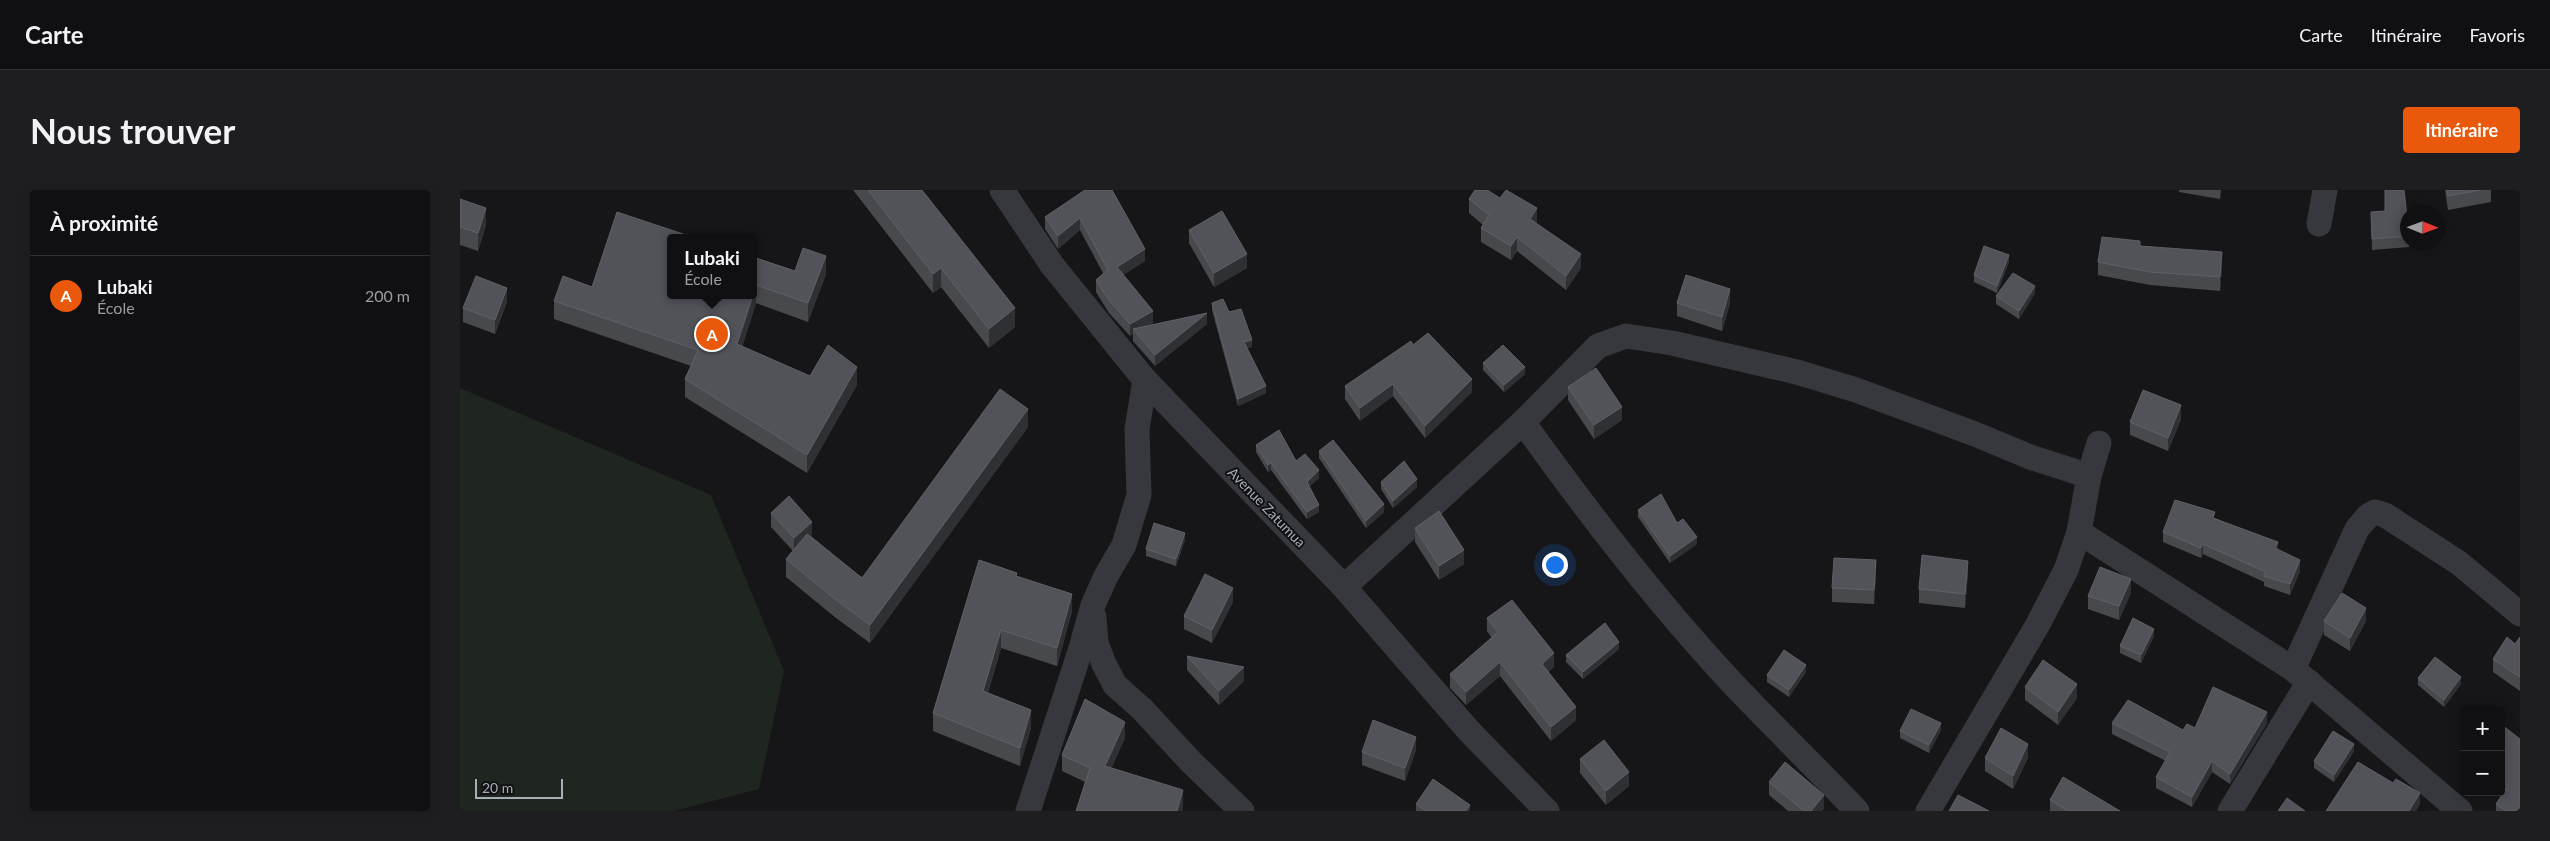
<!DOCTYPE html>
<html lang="fr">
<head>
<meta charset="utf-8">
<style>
	body { margin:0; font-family:Lato,sans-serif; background:#1e1e20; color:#f1f3f6 }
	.controls { position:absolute; right:15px; bottom:15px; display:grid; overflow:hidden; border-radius:5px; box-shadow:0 2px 12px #0003 }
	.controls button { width:45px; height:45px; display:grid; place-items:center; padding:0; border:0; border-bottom:1px solid #303032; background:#101012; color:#f1f3f6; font:25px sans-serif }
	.compass { position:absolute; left:1940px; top:15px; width:45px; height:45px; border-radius:50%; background:#101012; box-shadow:0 2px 12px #0003; rotate:91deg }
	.scale { position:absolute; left:15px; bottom:12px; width:88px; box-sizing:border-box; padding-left:5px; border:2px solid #a8adb8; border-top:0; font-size:14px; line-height:18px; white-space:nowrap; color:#a8adb8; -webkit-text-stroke:4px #111113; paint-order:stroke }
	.you { position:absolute; left:1094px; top:374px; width:18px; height:18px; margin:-12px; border:4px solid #fff; border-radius:50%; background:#1a73e8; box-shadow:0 0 0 8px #1a73e833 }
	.badge { display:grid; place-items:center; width:32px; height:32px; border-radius:50%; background:#ea580c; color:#fff; font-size:16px; font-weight:700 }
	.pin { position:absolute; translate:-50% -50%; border:2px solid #fff; box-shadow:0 1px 5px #0006 }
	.popup { position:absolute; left:207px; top:44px; width:90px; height:65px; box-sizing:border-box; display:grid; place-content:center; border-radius:5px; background:#101012; filter:drop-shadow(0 1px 4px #0005); font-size:16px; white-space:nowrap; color:#9c9d9f }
	.popup b { font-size:19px; color:#f1f3f6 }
	.popup::after { content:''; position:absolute; left:50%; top:100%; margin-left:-10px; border:10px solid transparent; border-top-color:#101012 }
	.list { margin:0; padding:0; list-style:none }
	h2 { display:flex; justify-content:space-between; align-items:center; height:65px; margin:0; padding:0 20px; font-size:21px }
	h2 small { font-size:16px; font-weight:400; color:#9c9d9f }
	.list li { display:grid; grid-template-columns:32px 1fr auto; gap:15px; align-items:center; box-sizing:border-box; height:80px; padding:0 20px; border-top:1px solid #303032 }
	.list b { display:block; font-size:19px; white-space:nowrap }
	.list p { margin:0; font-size:16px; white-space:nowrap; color:#9c9d9f }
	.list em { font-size:16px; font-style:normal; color:#9c9d9f }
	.map { position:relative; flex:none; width:2060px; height:621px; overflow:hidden; border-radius:5px }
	header { display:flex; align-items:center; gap:30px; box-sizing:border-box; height:70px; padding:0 25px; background:#101012; border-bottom:1px solid #303032 }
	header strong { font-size:24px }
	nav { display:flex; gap:28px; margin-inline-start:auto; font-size:18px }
	.intro { display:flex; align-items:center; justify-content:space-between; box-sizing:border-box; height:120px; padding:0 30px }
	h1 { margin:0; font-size:35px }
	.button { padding:12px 22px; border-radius:5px; background:#ea580c; color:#fff; font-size:18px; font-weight:700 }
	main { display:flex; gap:30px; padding:0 30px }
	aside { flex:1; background:#101012; border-radius:5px; box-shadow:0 2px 12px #0003 }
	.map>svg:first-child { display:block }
</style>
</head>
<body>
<header>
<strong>Carte</strong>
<nav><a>Carte</a><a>Itinéraire</a><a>Favoris</a></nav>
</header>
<div class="intro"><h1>Nous trouver</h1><a class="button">Itinéraire</a></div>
<main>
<aside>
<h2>À proximité<small></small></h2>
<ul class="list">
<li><span class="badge">A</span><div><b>Lubaki</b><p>École</p></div><em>200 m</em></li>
</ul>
</aside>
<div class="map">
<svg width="2060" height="621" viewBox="0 0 2060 621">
	<rect width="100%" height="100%" fill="#161618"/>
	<polygon fill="#1e261f" points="0,198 251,305 324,481 299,599 214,621 0,621"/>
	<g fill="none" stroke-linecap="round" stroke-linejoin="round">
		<g stroke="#37383d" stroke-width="25">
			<polyline points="542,0 592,75 685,190 884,397 1009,541 1087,621"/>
			<polyline points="1859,34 1865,0"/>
			<path d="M1063 232C1128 323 1198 414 1275 496 1315 538 1357 579 1397 621"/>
			<polyline points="1619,342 1833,479 2000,621"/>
			<polyline points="884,397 1063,232 1138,156 1166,146 1212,153 1337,182 1396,200 1515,244 1570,267 1629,286"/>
			<polyline points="634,427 636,453 644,474 655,495 682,519 731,572 782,621"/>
			<polyline points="1833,479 1897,339 1908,326 1915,322 1925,325 1999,373 2060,424"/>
			<polyline points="568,621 621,458 633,415 646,386 664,355 679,305 677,239 685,190"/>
			<polyline points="1468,621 1577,436 1606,380 1619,342 1629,286 1639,253"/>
			<polyline points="1770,621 1849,492"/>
		</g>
	</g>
	<g fill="#47494d">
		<polygon points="393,0 462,0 555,137 529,158 481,97 473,103"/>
		<polygon points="625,0 685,71 663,85 693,133 687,136 747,134 695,176 673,151 673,144 670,146 649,123 636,102 636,90 643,83 620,40 598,59 585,39 585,27"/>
		<polygon points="1719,0 1761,0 1760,9 1719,2"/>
		<polygon points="1985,0 2031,0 2031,12 1988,20"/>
		<polygon points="0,9 26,35 18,61 0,55"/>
		<polygon points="1009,9 1077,32 1076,33 1121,78 1106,100 1057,61 1051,70 1021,52 1021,38 1023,35 1009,23"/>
		<polygon points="1911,22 1948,36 1948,52 1949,52 1949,57 1912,60"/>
		<polygon points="729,40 787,78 754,97 729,53"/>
		<polygon points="1680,56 1762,76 1760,101 1690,95 1638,85 1638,72"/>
		<polygon points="293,67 335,81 366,84 348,132 296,113 282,157 350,186 397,195 347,283 225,207 225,189 231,176 94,129 94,111"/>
		<polygon points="1549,72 1537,103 1514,92 1514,85"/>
		<polygon points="1575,103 1559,129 1536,114 1536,106"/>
		<polygon points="47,112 35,144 3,132 3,118"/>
		<polygon points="752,113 769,122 792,157 787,158 806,203 778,216 752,120"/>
		<polygon points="1217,113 1270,113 1262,141 1217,126"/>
		<polygon points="953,155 1012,202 965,248 933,206 900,231 885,209 885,196"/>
		<polygon points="1023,173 1065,184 1044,202 1023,180"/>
		<polygon points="1108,197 1162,230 1134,249 1108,210"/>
		<polygon points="1721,229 1708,261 1670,245 1670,232"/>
		<polygon points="568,237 410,453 376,428 326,387 326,369 333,361 311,337 311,323 352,345 351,346 402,388"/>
		<polygon points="796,255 836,271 859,288 849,297 859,322 847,329 811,280 808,282 796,262"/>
		<polygon points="859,261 924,322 906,338 859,268"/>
		<polygon points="921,292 957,297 933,318 921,299"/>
		<polygon points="1178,320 1217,333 1237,354 1210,373 1178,327"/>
		<polygon points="1755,328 1818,360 1840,381 1830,405 1804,396 1804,392 1743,364 1741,368 1703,352 1703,342"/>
		<polygon points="955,338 1004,374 979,390 955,352"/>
		<polygon points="725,350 716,376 686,366 686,359"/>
		<polygon points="1416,384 1414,414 1372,412 1372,398"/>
		<polygon points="1508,384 1505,418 1459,413 1459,399"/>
		<polygon points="557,386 612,421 597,476 541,458 528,503 571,538 560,576 473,541 473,523"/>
		<polygon points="1671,403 1659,430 1628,419 1628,406"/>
		<polygon points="773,412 752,453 724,439 724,426"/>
		<polygon points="1027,428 1094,477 1088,482 1116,530 1091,551 1040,486 1006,515 990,498 990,484 1032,448 1027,441"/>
		<polygon points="1864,431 1906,431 1890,461 1864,445"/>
		<polygon points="1694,446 1681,473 1660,463 1660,456"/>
		<polygon points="2060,447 2060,501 2033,482 2033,469 2055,454"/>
		<polygon points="1159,459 1123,489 1106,472 1106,465"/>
		<polygon points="727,466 784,491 759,515 727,480"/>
		<polygon points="1346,482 1329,507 1307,492 1307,485"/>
		<polygon points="1958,488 2001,494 1984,517 1958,495"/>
		<polygon points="1565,497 1617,508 1598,535 1565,510"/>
		<polygon points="1652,533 1723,540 1807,533 1770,594 1752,582 1732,617 1696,598 1696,587 1706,571 1652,544"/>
		<polygon points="2041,536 2060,621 2036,621 2036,614 2042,605 2039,602 2041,602"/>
		<polygon points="1481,540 1469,563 1440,548 1440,541"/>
		<polygon points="665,548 651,578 723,617 722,621 616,621 625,592 602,581 602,565"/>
		<polygon points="956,560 945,591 902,575 902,562"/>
		<polygon points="1894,561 1874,592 1854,578 1854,571"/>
		<polygon points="1525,568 1568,568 1553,599 1525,581"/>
		<polygon points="1120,569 1169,596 1146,615 1120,583"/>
		<polygon points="1309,592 1364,618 1362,621 1328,621 1309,605"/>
		<polygon points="1590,610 1660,621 1590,621"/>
		<polygon points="956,614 1010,621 956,621"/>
	</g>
	<g fill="#2f3033">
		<polygon points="26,18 26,35 18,61 18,43"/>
		<polygon points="1077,18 1077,32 1070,42 1070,29"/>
		<polygon points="620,28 620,40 598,59 598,46"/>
		<polygon points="1057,47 1057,61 1051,70 1051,56"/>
		<polygon points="685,59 685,71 657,89 657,77"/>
		<polygon points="1762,62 1762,76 1760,101 1760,87"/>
		<polygon points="787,64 787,78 754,97 754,83"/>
		<polygon points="1121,64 1121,78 1106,100 1106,86"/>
		<polygon points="1549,65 1549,72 1537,103 1537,96"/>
		<polygon points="366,66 366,84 348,132 348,113"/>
		<polygon points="481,78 481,97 473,103 473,84"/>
		<polygon points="296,95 296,113 277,172 277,154"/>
		<polygon points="1575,96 1575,103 1559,129 1559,121"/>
		<polygon points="47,98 47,112 35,144 35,130"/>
		<polygon points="1270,99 1270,113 1262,141 1262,127"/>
		<polygon points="555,118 555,137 529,158 529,139"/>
		<polygon points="693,121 693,133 676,143 673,139 673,144 670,146 670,134"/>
		<polygon points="747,123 747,134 695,176 695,165"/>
		<polygon points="792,150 792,157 784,159 784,152"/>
		<polygon points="397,177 397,195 347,283 347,265"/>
		<polygon points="1065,177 1065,184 1044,202 1044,195"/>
		<polygon points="1012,189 1012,202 965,248 965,236"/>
		<polygon points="933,194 933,206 900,231 900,218"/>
		<polygon points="806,196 806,203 778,216 778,209"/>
		<polygon points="1721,215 1721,229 1708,261 1708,248"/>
		<polygon points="1162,217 1162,230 1134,249 1134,235"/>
		<polygon points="568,219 568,237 410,453 410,435"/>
		<polygon points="811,273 811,280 808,282 808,275"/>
		<polygon points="859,280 859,288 847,299 847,292"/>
		<polygon points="957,289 957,297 933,318 933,311"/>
		<polygon points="924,314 924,322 906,338 906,331"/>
		<polygon points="859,315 859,322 847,329 847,322"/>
		<polygon points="352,332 352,345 334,362 334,348"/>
		<polygon points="725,343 725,350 716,376 716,369"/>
		<polygon points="1237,347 1237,354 1210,373 1210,366"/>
		<polygon points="1818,352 1818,362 1815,358"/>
		<polygon points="1743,354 1743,364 1741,368 1741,358"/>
		<polygon points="1004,360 1004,374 979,390 979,376"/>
		<polygon points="1416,370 1416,384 1414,414 1414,400"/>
		<polygon points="1840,370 1840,381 1830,405 1830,394"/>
		<polygon points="1508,371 1508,384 1505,418 1505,404"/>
		<polygon points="1671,389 1671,403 1659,430 1659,416"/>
		<polygon points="773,398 773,412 752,453 752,440"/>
		<polygon points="612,404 612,421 597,476 597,458"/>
		<polygon points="1906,418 1906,431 1890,461 1890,448"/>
		<polygon points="1694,439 1694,446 1681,473 1681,465"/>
		<polygon points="541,440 541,458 523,519 523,501"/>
		<polygon points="1159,452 1159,459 1123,489 1123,482"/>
		<polygon points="1094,463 1094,477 1082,487 1082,474"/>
		<polygon points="1040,472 1040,486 1006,515 1006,502"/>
		<polygon points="1346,475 1346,482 1329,507 1329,500"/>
		<polygon points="784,477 784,491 759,515 759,501"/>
		<polygon points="2001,487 2001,494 1984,517 1984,510"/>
		<polygon points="1617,494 1617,508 1598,535 1598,522"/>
		<polygon points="1116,517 1116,530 1091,551 1091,537"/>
		<polygon points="571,520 571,538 560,576 560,558"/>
		<polygon points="1807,522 1807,533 1770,594 1770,584"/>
		<polygon points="665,532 665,548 645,593 645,576"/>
		<polygon points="1481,533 1481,540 1469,563 1469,555"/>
		<polygon points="956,547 956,560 945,591 945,578"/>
		<polygon points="1568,554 1568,568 1553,599 1553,586"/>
		<polygon points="1894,554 1894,561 1874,592 1874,585"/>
		<polygon points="1752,571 1752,582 1732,617 1732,607"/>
		<polygon points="1169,582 1169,596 1146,615 1146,601"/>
		<polygon points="723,600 723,617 722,621 717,621"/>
		<polygon points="1960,603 1960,615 1956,621 1949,621"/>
		<polygon points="1364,605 1364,618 1362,621 1351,621"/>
		<polygon points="1010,615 1010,621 1006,621"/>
	</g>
	<g fill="#525359" stroke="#5f6168">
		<polygon points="408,0 462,0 555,118 529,139 481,78 473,84"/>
		<polygon points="625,0 652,0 685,59 657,77 693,121 670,134 649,110 636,90 648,80 620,28 598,46 585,27"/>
		<polygon points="1015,0 1027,0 1040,8 1046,0 1077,18 1070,29 1121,64 1106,86 1057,47 1051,56 1021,38 1029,25 1009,9"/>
		<polygon points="1925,0 1944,0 1948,36 1948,46 1912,49 1911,22 1925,21"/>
		<polygon points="1987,0 2021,0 1988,6"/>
		<polygon points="0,9 26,18 18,43 0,37"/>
		<polygon points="762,21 787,64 754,83 729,40"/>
		<polygon points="157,22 235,48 211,48 211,105 293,105 277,154 350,186 368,155 397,177 347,265 225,189 238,160 94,111 103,86 132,97"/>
		<polygon points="1642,47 1680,51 1680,56 1762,62 1760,87 1690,82 1638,72"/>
		<polygon points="1524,56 1549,65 1537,96 1514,85"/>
		<polygon points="343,58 366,66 348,113 296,95 293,104 293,67 335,81"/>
		<polygon points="1553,83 1575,96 1559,121 1536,106"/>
		<polygon points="1226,85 1270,99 1262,127 1217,113"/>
		<polygon points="16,86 47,98 35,130 3,118"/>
		<polygon points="763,109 769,122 781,119 792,150 784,152 806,196 778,209 752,113"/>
		<polygon points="747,123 695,165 673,139"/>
		<polygon points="968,143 1012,189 965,236 933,194 900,218 885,196 951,151 953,155"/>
		<polygon points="1043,155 1065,177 1044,195 1023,173"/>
		<polygon points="1136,178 1162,217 1134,235 1108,197"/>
		<polygon points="540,199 568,219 410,435 376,410 326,369 347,344 402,388"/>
		<polygon points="1683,200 1721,215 1708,248 1670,232"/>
		<polygon points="819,240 836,271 845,264 859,280 847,292 859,315 847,322 811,273 808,275 796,255"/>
		<polygon points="873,250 924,314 906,331 859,261"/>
		<polygon points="944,271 957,289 933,311 921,292"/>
		<polygon points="1201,304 1217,333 1223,329 1237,347 1210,366 1178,320"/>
		<polygon points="329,306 352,332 334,348 311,323"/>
		<polygon points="1715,310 1755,322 1753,328 1818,352 1815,358 1840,370 1830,394 1804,386 1806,382 1743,354 1741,358 1703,342"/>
		<polygon points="979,321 1004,360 979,376 955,338"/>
		<polygon points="694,333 725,343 716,369 686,359"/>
		<polygon points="1462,365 1508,371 1505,404 1459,399"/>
		<polygon points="1374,368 1416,370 1414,400 1372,398"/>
		<polygon points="519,370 557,383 556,386 612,404 597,458 541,440 523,501 571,520 560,558 473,523"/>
		<polygon points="1640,377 1671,389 1659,416 1628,406"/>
		<polygon points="745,384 773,398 752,440 724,426"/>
		<polygon points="1882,403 1906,418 1890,448 1864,431"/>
		<polygon points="1052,410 1094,463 1082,474 1116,517 1091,537 1040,472 1006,502 990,484 1038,442 1027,428"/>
		<polygon points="1673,428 1694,439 1681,465 1660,456"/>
		<polygon points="1145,433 1159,452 1123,482 1106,465"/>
		<polygon points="2047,447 2055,454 2060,447 2060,487 2033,469"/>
		<polygon points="1324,460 1346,475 1329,500 1307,485"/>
		<polygon points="727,466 784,477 759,501"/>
		<polygon points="1975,467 2001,487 1984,510 1958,488"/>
		<polygon points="1583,470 1617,494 1598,522 1565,497"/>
		<polygon points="1753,497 1807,522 1770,584 1752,571 1732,607 1696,587 1710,562 1652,533 1668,510 1723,540 1727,534 1735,538"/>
		<polygon points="625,509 665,532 645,576 723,600 717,621 650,621 647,620 647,621 616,621 630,578 602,565"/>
		<polygon points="1451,519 1481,533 1469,555 1440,541"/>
		<polygon points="913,530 956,547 945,578 902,562"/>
		<polygon points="2042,535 2060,549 2060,621 2046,621 2036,614 2048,596 2041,591 2041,536"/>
		<polygon points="1541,538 1568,554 1553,586 1525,568"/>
		<polygon points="1873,541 1894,554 1874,585 1854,571"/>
		<polygon points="1144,550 1169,582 1146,601 1120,569"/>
		<polygon points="1325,572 1364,605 1351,621 1344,621 1309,592"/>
		<polygon points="1898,572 1933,593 1936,589 1960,603 1949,621 1866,621"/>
		<polygon points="1603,587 1660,621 1608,621 1590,610"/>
		<polygon points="973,589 1010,615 1006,621 966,621 956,614"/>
		<polygon points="1498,605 1529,621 1489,621"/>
		<polygon points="1827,608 1845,621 1818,621"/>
	</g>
	<g text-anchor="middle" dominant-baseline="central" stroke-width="4" stroke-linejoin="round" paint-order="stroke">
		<g font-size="14" fill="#a8adb8" stroke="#111113">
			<text transform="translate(807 317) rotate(46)">Avenue Zatumua</text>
		</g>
	</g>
</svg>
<div class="controls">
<button>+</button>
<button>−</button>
</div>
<svg class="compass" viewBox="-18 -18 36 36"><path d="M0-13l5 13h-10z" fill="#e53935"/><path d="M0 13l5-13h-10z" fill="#9c9d9f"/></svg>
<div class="scale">20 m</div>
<div class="you"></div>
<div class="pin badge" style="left:252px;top:144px">A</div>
<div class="popup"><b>Lubaki</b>École</div>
</div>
</main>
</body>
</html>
